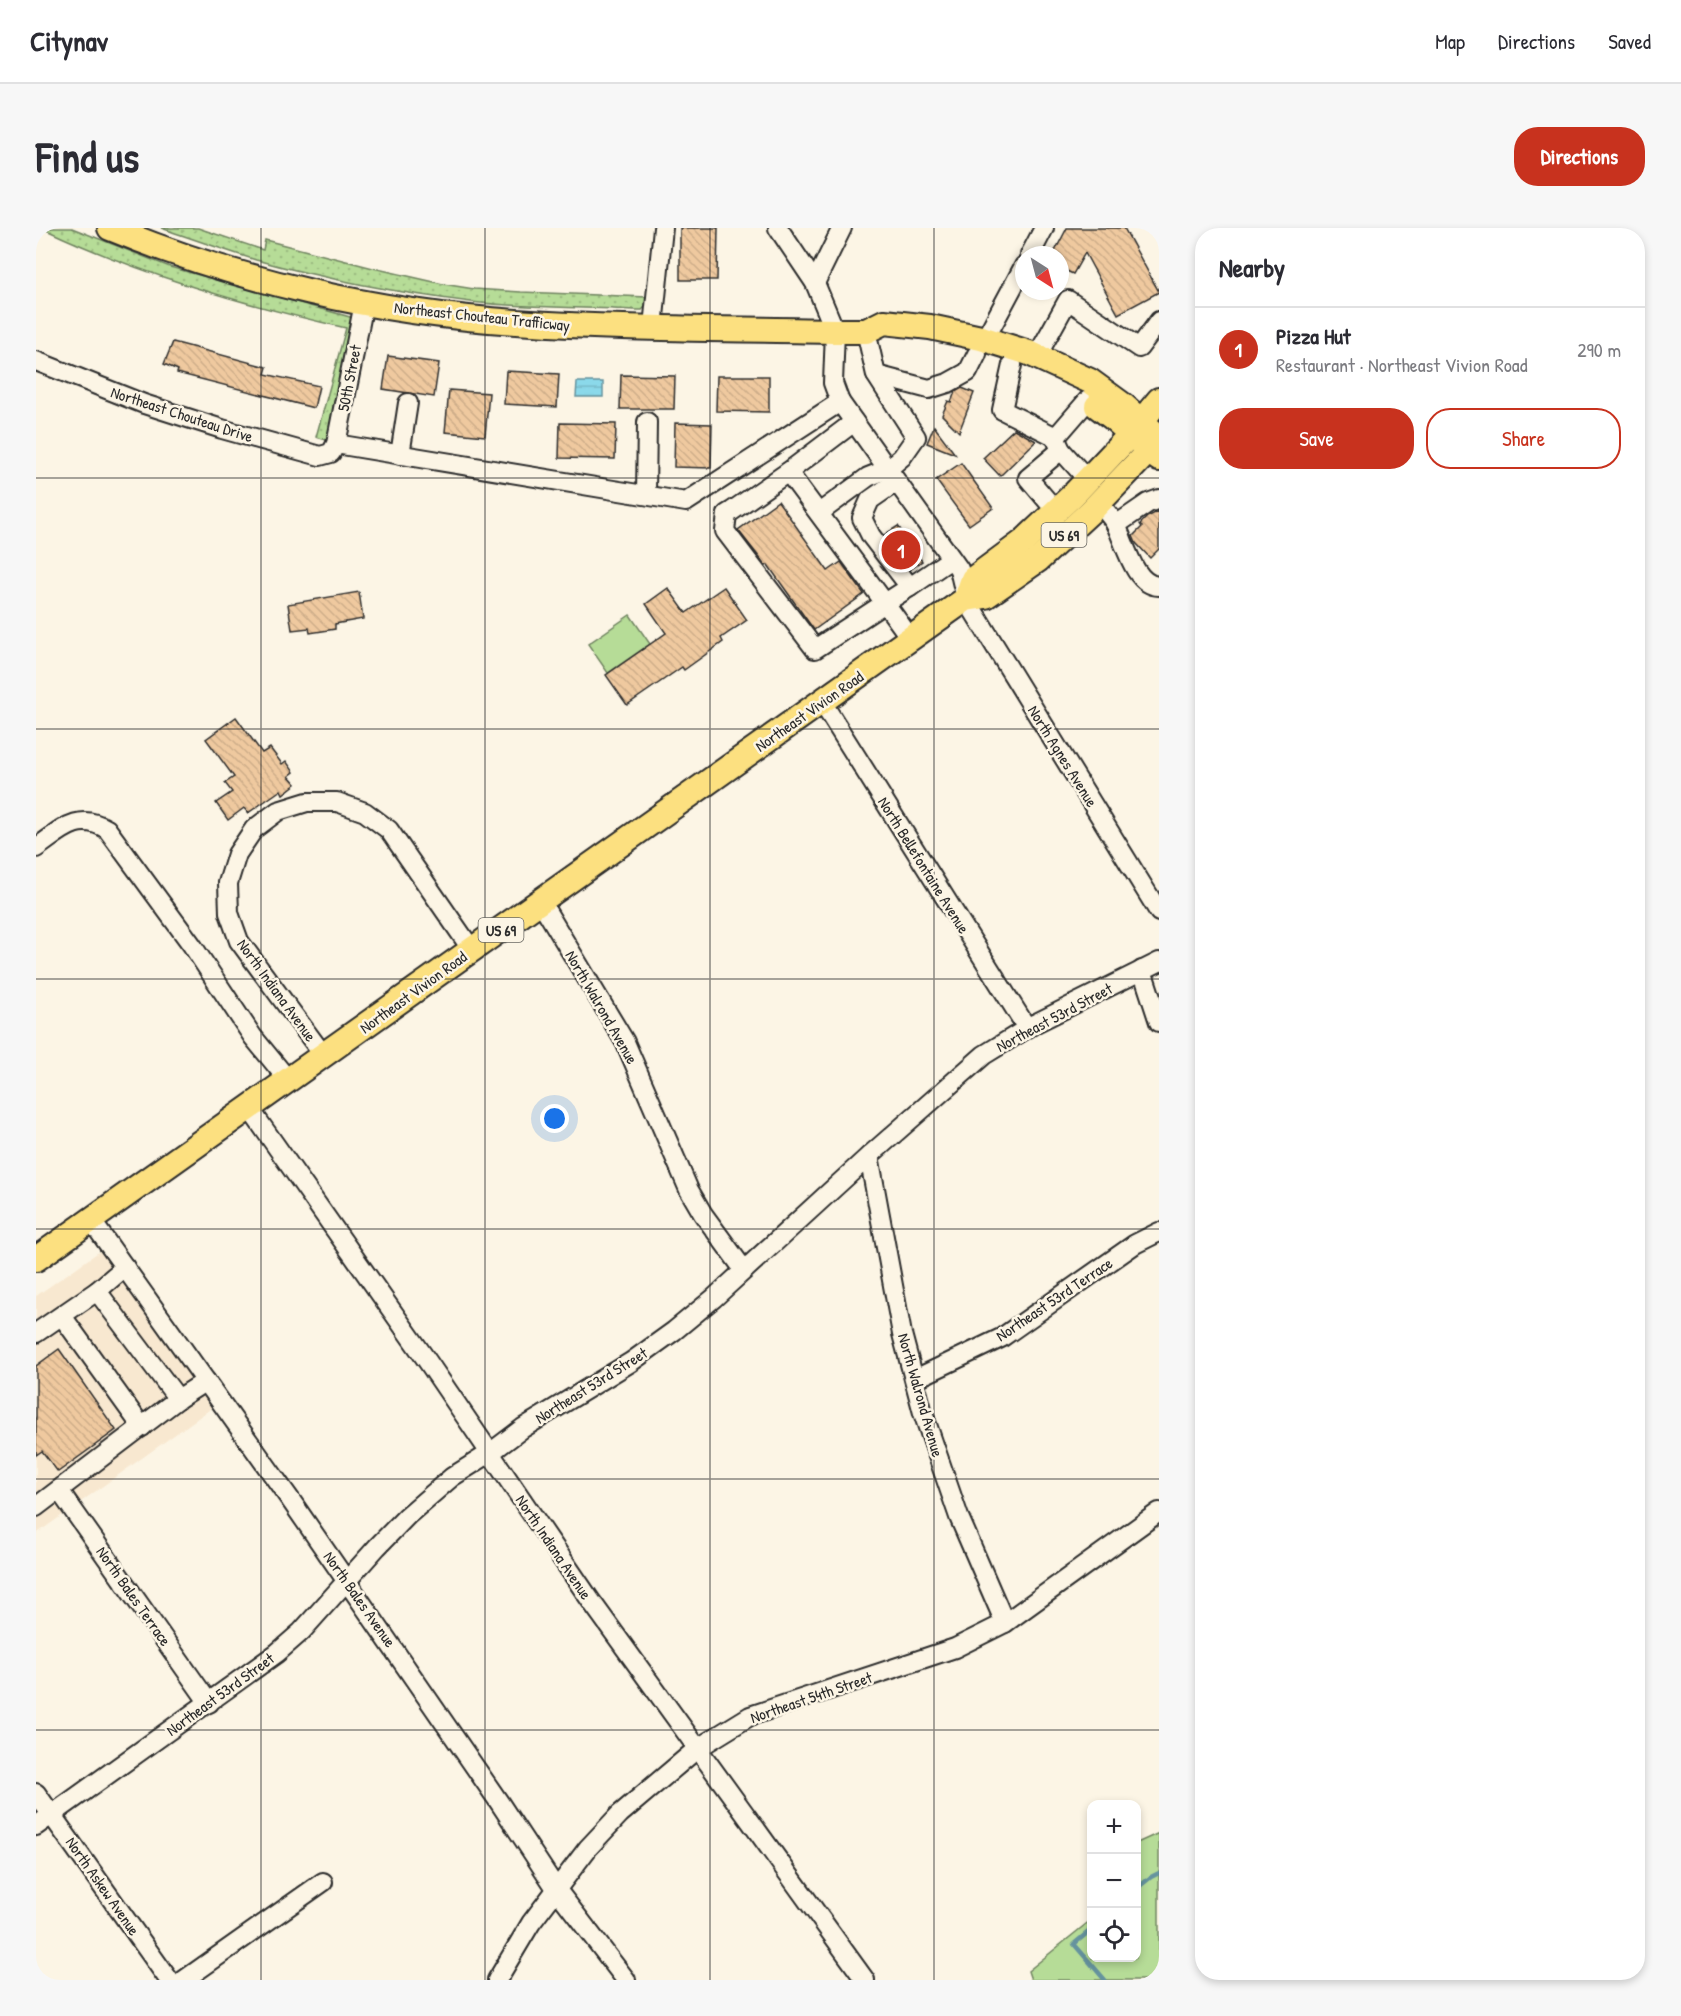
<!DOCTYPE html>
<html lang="en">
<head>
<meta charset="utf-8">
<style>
	body { margin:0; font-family:"Patrick Hand",sans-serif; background:#f7f7f7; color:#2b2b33 }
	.controls { position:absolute; right:18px; bottom:18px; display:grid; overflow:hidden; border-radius:12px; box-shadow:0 3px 9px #0003 }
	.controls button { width:54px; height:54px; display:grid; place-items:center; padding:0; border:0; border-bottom:2px solid #e1e1e2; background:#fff; color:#2b2b33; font:30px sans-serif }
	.compass { position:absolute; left:979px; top:18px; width:54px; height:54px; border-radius:50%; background:#fff; box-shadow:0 3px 9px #0003; rotate:144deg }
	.you { position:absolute; left:519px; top:891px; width:21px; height:21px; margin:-15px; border:4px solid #fff; border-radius:50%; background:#1a73e8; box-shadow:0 0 0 9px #1a73e833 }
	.badge { display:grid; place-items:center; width:39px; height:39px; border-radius:50%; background:#c8321e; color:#fff; font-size:20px; font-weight:700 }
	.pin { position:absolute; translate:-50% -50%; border:3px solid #fff; box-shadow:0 2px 6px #0006 }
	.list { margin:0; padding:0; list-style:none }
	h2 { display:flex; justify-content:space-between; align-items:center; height:78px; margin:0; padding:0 24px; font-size:26px }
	h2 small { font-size:20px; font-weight:400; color:#7c7c81 }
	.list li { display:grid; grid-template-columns:39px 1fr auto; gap:18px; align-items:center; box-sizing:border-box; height:84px; padding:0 24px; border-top:2px solid #e1e1e2 }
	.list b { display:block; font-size:22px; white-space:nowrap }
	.list p { margin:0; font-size:20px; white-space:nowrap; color:#7c7c81 }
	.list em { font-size:20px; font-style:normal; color:#7c7c81 }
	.actions { display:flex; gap:12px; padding:18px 24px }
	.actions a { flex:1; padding:14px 0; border:2px solid #c8321e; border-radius:24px; text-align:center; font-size:21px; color:#c8321e }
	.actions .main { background:#c8321e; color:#fff }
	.icon { flex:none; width:33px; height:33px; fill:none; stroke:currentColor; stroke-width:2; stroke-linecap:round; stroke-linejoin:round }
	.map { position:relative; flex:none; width:1123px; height:1752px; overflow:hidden; border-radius:24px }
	header { display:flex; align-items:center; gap:36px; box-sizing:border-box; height:84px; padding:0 30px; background:#fff; border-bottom:2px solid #e1e1e2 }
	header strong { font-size:28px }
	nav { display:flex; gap:33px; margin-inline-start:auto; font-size:21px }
	.intro { display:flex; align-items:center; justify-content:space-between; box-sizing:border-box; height:144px; padding:0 36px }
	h1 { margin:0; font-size:42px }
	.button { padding:15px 27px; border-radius:24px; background:#c8321e; color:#fff; font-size:21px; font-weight:700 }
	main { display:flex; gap:36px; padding:0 36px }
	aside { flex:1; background:#fff; border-radius:24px; box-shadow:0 3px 9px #0003 }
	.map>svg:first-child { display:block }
</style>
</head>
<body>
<header>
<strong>Citynav</strong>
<nav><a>Map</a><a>Directions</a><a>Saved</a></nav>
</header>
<div class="intro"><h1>Find us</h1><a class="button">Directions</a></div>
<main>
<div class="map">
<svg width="1123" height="1752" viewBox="0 0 1123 1752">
	<defs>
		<pattern id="grass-dots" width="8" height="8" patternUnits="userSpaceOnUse" patternTransform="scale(1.5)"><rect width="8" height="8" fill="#b6dc97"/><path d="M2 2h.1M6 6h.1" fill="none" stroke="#9dbd82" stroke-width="1.8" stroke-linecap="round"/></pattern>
		<pattern id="water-rules" width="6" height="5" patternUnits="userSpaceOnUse" patternTransform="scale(1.5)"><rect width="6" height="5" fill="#8bd9ea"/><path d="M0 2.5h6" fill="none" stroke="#78bac9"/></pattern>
		<pattern id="building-back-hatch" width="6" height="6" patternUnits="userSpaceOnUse" patternTransform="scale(1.5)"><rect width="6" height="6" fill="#efc99f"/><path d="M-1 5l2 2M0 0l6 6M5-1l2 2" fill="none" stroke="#cdad89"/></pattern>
	</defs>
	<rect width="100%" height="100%" fill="#fcf5e5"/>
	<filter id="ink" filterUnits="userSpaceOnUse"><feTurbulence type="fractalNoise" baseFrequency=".0167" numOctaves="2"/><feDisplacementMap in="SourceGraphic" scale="12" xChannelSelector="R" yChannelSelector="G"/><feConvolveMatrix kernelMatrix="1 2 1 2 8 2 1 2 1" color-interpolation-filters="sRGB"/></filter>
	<g filter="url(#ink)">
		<polygon fill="#f8e8d0" points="64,1023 71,1028 180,1177 0,1306 0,1068"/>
		<g fill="url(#grass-dots)" stroke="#708461" stroke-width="1.5">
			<path d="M6 0H36L134 39 314 89 318 94 293 210 290 212 280 209 310 100C205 76 103 46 6 0Z"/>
			<path d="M125 0H162L227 22 229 12 337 40 407 56 438 61 485 64 611 69 609 79 606 82H599C545 79 489 80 435 74 363 65 290 51 220 32 188 22 157 11 125 0Z"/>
		</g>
		<g fill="#b6dc97" stroke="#708461" stroke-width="1.5">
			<polygon points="594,387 614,416 572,445 552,416"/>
			<polygon points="1123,1605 1123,1752 995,1752 992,1743 1055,1692 1056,1730 1100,1730 1101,1615"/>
		</g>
		<polygon fill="url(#water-rules)" stroke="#65939e" stroke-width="1.5" points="541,154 567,154 567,169 540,169"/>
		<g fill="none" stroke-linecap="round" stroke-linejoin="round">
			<g stroke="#65939e" stroke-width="4.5">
				<polyline points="1100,1661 1115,1649 1123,1645"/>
				<polyline points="1056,1701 1038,1716 1069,1752"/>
			</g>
		</g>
		<g fill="url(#building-back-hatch)" stroke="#2b2b2b" stroke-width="1.5">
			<polygon points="644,0 682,0 681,52 644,52"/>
			<polygon points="1031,0 1088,0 1123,64 1082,86 1049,25 1037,46 1024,40 1024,27 1017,27"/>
			<polygon points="137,114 231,139 229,146 283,158 278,180 141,145 142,142 128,136"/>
			<polygon points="352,128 403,135 398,169 347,161"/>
			<polygon points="470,143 523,146 521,179 468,176"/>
			<polygon points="585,147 639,148 638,181 584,181"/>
			<polygon points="681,148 733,148 733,184 680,183"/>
			<polygon points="926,160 938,165 923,204 906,187 912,173 915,174 919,164"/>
			<polygon points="413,162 453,165 449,208 409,204"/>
			<polygon points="524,195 580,196 579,231 523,230"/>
			<polygon points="639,195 676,196 675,240 638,239"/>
			<polygon points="898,198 919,226 891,215"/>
			<polygon points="978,201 1000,213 964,248 947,230"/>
			<polygon points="925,235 957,280 933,297 900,252"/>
			<polygon points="742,273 792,343 805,334 828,366 778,402 732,337 730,338 702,302"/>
			<polygon points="1123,283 1123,321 1114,330 1100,315 1097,308 1106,299 1104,296 1111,289"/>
			<polygon points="862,298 886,333 875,341 848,307"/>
			<polygon points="688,359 711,392 685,410 687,414 648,442 646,439 591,477 570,447 630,405 610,376 632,360 650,385"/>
			<polygon points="323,364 327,391 299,396 299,401 274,405 273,400 256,402 252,376"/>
			<polygon points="200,489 226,525 234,520 246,536 250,533 258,544 253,548 260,556 247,566 245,562 212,585 208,580 192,592 180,575 196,564 189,555 198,549 170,511"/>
			<polygon points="23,1121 80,1202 22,1244 6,1223 0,1227 0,1138"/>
		</g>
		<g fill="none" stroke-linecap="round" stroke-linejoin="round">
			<g stroke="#2b2b2b" stroke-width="22">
				<g id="minor">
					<polyline points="742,0 779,55 799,103 797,155 804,174"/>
					<polyline points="994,27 1008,0"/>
					<polyline points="779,55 806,0"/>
					<polyline points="617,99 627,0"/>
					<polyline points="949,111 988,38"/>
					<polyline points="1001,128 1032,72 1103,120 1123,93"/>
					<polyline points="0,133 108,176 186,201 284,228 295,225 300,216 328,75"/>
					<polyline points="976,137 966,182 1020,209 1052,172"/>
					<polyline points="840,147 893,161 912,155 932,144 941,126"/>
					<polyline points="818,194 752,244 696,283 691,286 689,303 779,421 849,375 875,411"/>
					<polyline points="1020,211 1025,222 1052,252"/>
					<polyline points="300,216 650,274 804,174 923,341 930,371 1123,684"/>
					<polyline points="364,227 372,175"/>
					<polyline points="752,244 849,375 874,359"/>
					<polyline points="860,254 834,272 826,290 835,308 874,359 915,331"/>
					<polyline points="610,267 611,194"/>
					<path d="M1063 274C1068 282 1076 289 1080 297 1089 314 1098 358 1123 358"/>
					<polyline points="1020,283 992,250 1025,222"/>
					<polyline points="783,285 832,249 852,241 866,229 880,209 840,147 830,103"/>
					<polyline points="1080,297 1112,275 1123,271"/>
					<polyline points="786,474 991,800"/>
					<path d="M0 620C25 603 41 583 71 601L156 717 217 809 253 853"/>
					<polyline points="505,674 589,814 653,962 667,986 708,1042"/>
					<polyline points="1106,742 1123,794"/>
					<polyline points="288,828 203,713 193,685 192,655 201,626 218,601 242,583 271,574 301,574 329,584 353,602 436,722"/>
					<polyline points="214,881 392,1134 555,1373 829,1752"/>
					<polyline points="833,928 866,1106 887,1185 923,1289 969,1395"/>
					<polyline points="55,992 256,1274 463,1574 521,1662 590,1752"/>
					<polyline points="89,1039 61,1063 142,1171 170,1153"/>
					<polyline points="26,1088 106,1199"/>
					<polyline points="0,1105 61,1063"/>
					<polyline points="879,1151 965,1110 1099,1016 1123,1004"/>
					<polyline points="23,1262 173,1475"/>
					<polyline points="0,1279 142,1171"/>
					<polyline points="0,1565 133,1752"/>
					<polyline points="0,1598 241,1425 265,1404 341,1319 371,1288 416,1249 454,1225 487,1200 595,1134 638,1103 678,1070 833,928 948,827 1000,795 1123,734"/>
					<polyline points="148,1752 287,1654"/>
					<polyline points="461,1752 495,1695 552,1620 584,1586 662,1520 714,1488 919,1420 969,1395 1123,1284"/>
				</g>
			</g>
			<g stroke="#2b2b2b" stroke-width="28">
				<g id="major">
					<path d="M74 0C202 53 342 85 480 94 586 101 693 101 799 103H830L848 94 894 99 945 110 993 125 1054 153 1087 177 1123 209"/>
					<polyline points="1061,178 1077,190 1123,231"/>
					<polyline points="930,371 937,351 987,314 1038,266 1094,207 1123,172"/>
					<polyline points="0,1031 930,371 950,368 1002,332 1055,283 1123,212"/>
				</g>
			</g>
			<use href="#minor" stroke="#fcf5e5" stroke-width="18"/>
			<use href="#major" stroke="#fce080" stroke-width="24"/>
		</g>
	</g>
	<path fill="none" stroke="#2b2b2b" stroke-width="1.5" stroke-opacity="0.55" d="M225 0V1752M449 0V1752M674 0V1752M898 0V1752M0 250H1123M0 501H1123M0 751H1123M0 1001H1123M0 1251H1123M0 1502H1123"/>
	<g text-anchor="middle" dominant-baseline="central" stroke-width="5" stroke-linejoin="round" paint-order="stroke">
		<g fill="#fcf5e5" stroke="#6a6863" stroke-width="1.5">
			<rect x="1005.5" y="295" width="45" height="24" rx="4.5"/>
			<rect x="442.5" y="690" width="45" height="24" rx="4.5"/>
		</g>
		<g font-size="15" font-weight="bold" fill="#2b2b2b">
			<text x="1028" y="307">US 69</text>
			<text x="465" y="702">US 69</text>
		</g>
		<g font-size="16" fill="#2b2b2b" stroke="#fcf5e5">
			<text transform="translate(446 88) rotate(6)">Northeast Chouteau Trafficway</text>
			<text transform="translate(313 150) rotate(-79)">50th Street</text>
			<text transform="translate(146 186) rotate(18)">Northeast Chouteau Drive</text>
			<text transform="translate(773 483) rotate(-35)">Northeast Vivion Road</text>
			<text transform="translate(1027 528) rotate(58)">North Agnes Avenue</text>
			<text transform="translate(888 637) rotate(58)">North Bellefontaine Avenue</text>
			<text transform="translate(241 762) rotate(54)">North Indiana Avenue</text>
			<text transform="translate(377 764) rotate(-36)">Northeast Vivion Road</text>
			<text transform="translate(566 779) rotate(60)">North Walrond Avenue</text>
			<text transform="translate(1018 789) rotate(-28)">Northeast 53rd Street</text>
			<text transform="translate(1018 1071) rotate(-34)">Northeast 53rd Terrace</text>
			<text transform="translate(555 1157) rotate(-32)">Northeast 53rd Street</text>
			<text transform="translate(885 1167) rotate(74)">North Walrond Avenue</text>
			<text transform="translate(518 1319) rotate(56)">North Indiana Avenue</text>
			<text transform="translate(98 1368) rotate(55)">North Bales Terrace</text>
			<text transform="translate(324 1371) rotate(55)">North Bales Avenue</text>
			<text transform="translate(184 1466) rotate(-36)">Northeast 53rd Street</text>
			<text transform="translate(775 1469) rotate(-19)">Northeast 54th Street</text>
			<text transform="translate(67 1658) rotate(55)">North Askew Avenue</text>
		</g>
	</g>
</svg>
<div class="controls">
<button>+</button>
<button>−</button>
<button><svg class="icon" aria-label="locate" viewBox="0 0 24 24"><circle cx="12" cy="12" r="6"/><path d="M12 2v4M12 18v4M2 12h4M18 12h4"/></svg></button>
</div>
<svg class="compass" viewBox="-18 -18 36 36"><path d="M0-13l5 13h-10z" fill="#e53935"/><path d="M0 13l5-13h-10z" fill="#7c7c81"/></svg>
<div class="you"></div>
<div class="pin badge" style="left:865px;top:322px">1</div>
</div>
<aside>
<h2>Nearby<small></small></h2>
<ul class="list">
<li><span class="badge">1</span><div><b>Pizza Hut</b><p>Restaurant · Northeast Vivion Road</p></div><em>290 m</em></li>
</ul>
<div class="actions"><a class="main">Save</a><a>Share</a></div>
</aside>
</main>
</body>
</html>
